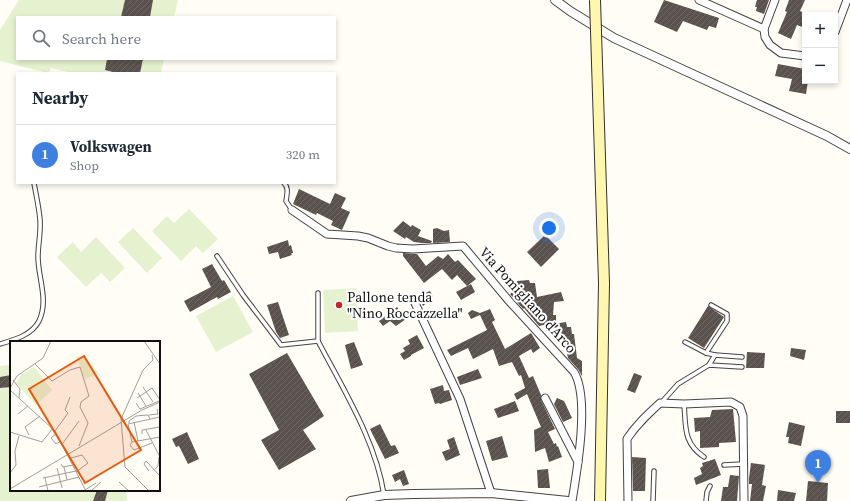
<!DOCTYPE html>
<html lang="en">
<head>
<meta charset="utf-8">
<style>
	body { margin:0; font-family:"Source Serif 4",serif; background:#f6f6f7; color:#1f2937 }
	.controls { position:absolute; right:12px; top:12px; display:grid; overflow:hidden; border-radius:0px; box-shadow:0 2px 6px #0003 }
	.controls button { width:36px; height:36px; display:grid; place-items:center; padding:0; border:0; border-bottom:1px solid #e0e1e3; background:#fff; color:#1f2937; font:20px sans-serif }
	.you { position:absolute; left:549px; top:228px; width:14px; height:14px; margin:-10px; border:3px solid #fff; border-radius:50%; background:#1a73e8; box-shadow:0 0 0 6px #1a73e833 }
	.badge { display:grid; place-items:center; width:26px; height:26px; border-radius:50%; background:#d93025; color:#fff; font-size:13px; font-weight:700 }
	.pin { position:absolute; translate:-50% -33px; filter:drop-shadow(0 1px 2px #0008) }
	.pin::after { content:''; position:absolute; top:21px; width:14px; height:12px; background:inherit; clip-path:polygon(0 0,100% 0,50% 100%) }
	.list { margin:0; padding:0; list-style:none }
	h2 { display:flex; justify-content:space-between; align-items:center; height:52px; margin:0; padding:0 16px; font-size:17px }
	h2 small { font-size:13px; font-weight:400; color:#747a83 }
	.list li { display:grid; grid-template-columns:26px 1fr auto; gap:12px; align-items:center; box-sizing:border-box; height:60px; padding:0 16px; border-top:1px solid #e0e1e3 }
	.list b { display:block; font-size:15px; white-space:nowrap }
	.list p { margin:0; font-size:13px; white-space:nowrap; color:#747a83 }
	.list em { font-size:13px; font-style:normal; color:#747a83 }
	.icon { flex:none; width:22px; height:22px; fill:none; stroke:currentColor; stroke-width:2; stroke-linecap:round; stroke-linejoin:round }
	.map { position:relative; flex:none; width:850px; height:501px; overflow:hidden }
	.search { position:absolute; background:#fff; box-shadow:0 2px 6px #0003; left:16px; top:16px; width:320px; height:44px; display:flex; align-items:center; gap:10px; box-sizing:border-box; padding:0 14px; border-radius:0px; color:#747a83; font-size:15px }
	.panel { position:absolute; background:#fff; box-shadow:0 2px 6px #0003; left:16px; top:72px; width:320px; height:112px; border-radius:0px }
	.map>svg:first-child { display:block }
</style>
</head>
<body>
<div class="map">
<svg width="850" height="501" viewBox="0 0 850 501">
	<defs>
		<pattern id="building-hatch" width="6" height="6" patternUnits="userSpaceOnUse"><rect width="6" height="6" fill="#5a524d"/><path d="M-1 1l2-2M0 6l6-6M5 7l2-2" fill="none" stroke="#6d6662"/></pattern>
	</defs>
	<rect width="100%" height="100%" fill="#fffdf5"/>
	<g fill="#e6f2cf">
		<polygon points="19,0 178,0 174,17 17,17 17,59 164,59 161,73 72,73 51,68 48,73 0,61 0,30"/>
		<polygon points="189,209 218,239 203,253 196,246 181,261 152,231 167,216 174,223"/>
		<polygon points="133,228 162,258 147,273 118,242"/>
		<polygon points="96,237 125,268 110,282 101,273 86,287 57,257 73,242 81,252"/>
		<polygon points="356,288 358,331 325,333 323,290"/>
		<polygon points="233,296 253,332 216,352 196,316"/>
		<polygon points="11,365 11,490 126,490 127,501 0,501 0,366"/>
	</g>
	<g fill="url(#building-hatch)">
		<polygon points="125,0 153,0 150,17 121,17"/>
		<polygon points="664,0 719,18 716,28 709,26 707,30 683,21 677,32 654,22"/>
		<polygon points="757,0 769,0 764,14 756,11 757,7 755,7"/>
		<polygon points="789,0 805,0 800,11 805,13 805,28 797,25 791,39 778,33 787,12 785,11"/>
		<polygon points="107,59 143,59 140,73 117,73 105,70"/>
		<polygon points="778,64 805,69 805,81 808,81 806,94 789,91 792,79 775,76"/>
		<polygon points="299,189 330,204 335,193 346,198 341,208 350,212 342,230 331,225 333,221 317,213 316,215 293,204"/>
		<polygon points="403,221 411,227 412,225 421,230 418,236 432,241 431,243 422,243 414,242 406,237 405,239 393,231"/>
		<polygon points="437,228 444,231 449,230 450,242 433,243 433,229"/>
		<polygon points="545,235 559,249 541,267 527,252"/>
		<polygon points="288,240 289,246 291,245 293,253 291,253 292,255 280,259 278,252 269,254 267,247"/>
		<polygon points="403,253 417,254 426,266 438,256 443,259 448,254 455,262 458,260 476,279 467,286 457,275 452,280 442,269 424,283 403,256"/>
		<polygon points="212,264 222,281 224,280 231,292 218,299 217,297 190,312 184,301 211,287 202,269"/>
		<polygon points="529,280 530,283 535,283 537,297 561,292 564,301 554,302 553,315 556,315 556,322 539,326 524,308 523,309 510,294 516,289 517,281"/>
		<polygon points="471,284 475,292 461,300 456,292"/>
		<polygon points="430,291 433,297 423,306 418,296"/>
		<polygon points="278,302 289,335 280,338 276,332 267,305"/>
		<polygon points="708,306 724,317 704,348 688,338"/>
		<polygon points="397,307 406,319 396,326 390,321 383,326 379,321"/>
		<polygon points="490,309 495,320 492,322 505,349 531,333 540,348 533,353 531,349 519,356 529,378 533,376 541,395 541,400 555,429 548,432 554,444 556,443 557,447 558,446 562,457 549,462 545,448 535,452 534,430 541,427 527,394 517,400 514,394 525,388 521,375 519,376 512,362 499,366 493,349 473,359 468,348 451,356 447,350 487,330 480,315 471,319 468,313 472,310 480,313"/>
		<polygon points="566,322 567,327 571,327 572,334 574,334 577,358 582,361 582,376 578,369 568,358 564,340 561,339 558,335 555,338 550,334 560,323"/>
		<polygon points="417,335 424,348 411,355 411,356 404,360 400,354 405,351 403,348 410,344 408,340"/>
		<polygon points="354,342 363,365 351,369 345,345"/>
		<polygon points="791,348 806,350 804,360 790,356"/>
		<polygon points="747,352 765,353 764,368 746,368"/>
		<polygon points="287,353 324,416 303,430 316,449 279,470 261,440 279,430 249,374"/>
		<polygon points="478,369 482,378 460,385 457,377"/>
		<polygon points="634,373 642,376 635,393 627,390"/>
		<polygon points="11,375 11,387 0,388 0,377"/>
		<polygon points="443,385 444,391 449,390 452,400 440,404 439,403 435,404 430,389"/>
		<polygon points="557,398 564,401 572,418 563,422 554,404"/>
		<polygon points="515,401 519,411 498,418 494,409"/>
		<polygon points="733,409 736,442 719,443 719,447 700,448 700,431 695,432 694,418 710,417 712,410"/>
		<rect x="836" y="411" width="14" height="12"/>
		<polygon points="789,422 805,426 801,446 788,443 789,437 786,437"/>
		<polygon points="380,424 391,446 395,445 399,453 385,459 370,429"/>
		<polygon points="187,432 199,459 188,464 179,446 176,447 172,439"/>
		<polygon points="502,436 508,457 492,461 486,441"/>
		<polygon points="454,437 460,455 446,461 442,452 450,449 447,440"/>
		<polygon points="632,457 646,458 645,491 633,491"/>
		<polygon points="715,459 721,475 696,485 694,478 702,474 700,468 703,466 702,463"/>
		<polygon points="751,463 765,465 762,485 766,486 763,501 750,501 752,484 749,484 749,478"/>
		<polygon points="548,469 550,488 538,488 537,470"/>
		<polygon points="404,470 409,484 403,486 400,479 395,482 392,475"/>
		<polygon points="730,475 739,476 737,501 721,501 723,487 728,487"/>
		<polygon points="808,481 828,483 827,501 806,501"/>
		<polygon points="97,490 108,490 105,501 93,501"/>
		<polygon points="778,490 796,493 794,501 777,501"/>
	</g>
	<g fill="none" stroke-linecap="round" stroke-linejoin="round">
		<g stroke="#444" stroke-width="5.5">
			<g id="service">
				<path d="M284 183C289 188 287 194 286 201L292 210"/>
				<path d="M217 256 243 295 281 345 318 341C343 389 376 441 384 495"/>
				<polyline points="711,305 727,314 727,321 706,353 715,355"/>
				<polyline points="318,341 318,293"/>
				<polyline points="685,342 706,353"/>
				<path d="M0 344C14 340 32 335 39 321 49 300 38 278 38 257 38 245 41 232 40 220 39 207 36 195 34 183"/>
				<polyline points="709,365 715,355 742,357"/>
				<polyline points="661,403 678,384 709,365 742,367"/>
				<path d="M684 404C686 427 683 443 704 457"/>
				<polyline points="724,465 743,464"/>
				<polyline points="653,501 654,471"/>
				<polyline points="706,501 707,492 710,486"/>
			</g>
		</g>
		<g stroke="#444" stroke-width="9">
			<g id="minor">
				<polyline points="699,0 764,29"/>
				<polyline points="775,0 764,29 765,37 770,45 781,53 805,56"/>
				<polyline points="835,32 847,0"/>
				<path d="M292 210 327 234 358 236 368 238 388 246 396 248 413 249 463 246 509 301 574 372C590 398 577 471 572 501"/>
				<polyline points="414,301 460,399 491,493"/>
				<polyline points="545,398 578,462"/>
				<path d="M628 501 627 439C636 425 648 414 660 403L684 404 731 402 740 407 743 416 744 501"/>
			</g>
		</g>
		<g stroke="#444" stroke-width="10">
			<g id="tertiary">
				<polyline points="555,0 570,11 614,38 827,136 850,149"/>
				<polyline points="351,501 384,495 413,494 491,493 568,501"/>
			</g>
		</g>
		<g stroke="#333" stroke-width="12">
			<polyline id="secondary" points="600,501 604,283"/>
		</g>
		<use href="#service" stroke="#fff" stroke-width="3.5"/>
		<use href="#minor" stroke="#fff" stroke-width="7"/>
		<use href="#tertiary" stroke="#fff" stroke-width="8"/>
		<use href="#secondary" stroke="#fff6b0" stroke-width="10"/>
		<g stroke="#333" stroke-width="12" stroke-linecap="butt">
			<polyline id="secondary-bridge" points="595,0 604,283"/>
		</g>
		<use href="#secondary-bridge" stroke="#fff6b0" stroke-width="10"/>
	</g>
	<circle fill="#c4262e" stroke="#fff" stroke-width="1.5" cx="339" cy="305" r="4"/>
	<g text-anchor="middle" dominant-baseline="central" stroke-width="4" stroke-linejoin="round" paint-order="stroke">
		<g font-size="14" fill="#111" stroke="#fff" text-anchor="start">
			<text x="347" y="297">Pallone tenda<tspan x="347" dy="16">"Nino Roccazzella"</tspan></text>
		</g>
		<g font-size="14" fill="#111" stroke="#fff">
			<text transform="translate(528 300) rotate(48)">Via Pomigliano d'Arco</text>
		</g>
	</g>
	<g transform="translate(10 341)">
		<rect width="150" height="150" fill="#fffdf5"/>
		<path d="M66 15 76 17 89 33 75 38ZM24 26 42 49 26 64 6 42 11 34Z" fill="#e6f2cf"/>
		<path fill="none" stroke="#a09f9a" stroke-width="1" d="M134 0 150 23M25 23 42 40 60 29 70 26 79 55 71 61 70 66 78 82 69 105M3 39 10 48 9 57M133 46 143 61M0 47 7 35 33 17 41 0M0 49 45 90 76 150M128 52 136 65M127 57 142 47 150 59M126 62 130 68 149 60M8 73 18 65M139 74 148 73 147 68M124 81 128 100M119 82V80L126 75 138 74 140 78M136 89 150 116M45 90 58 72 55 69 60 56M0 91 32 101 43 87M47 92 41 97 46 103 51 100M132 93V89L150 86M19 94 15 86 30 75M122 101 118 83 150 76M53 102 69 80M142 102 124 109 120 104 122 101 150 96M61 117 72 114 78 122 66 131M51 123 53 126 63 124M54 126 57 139M47 127 52 147M145 128 148 125 149 116M139 130 134 123 136 120 150 135M0 132 6 124 5 110 9 95M33 137 66 130M35 137 38 150M109 141 119 150M29 146 69 136M0 148 132 69 150 61M75 149 86 142M81 150 91 141M139 150 115 126 111 78 133 29 143 19 142 14"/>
		<path fill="#e8590c" fill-opacity="0.15" stroke="#e8590c" stroke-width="2" d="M74 15 131 109 75 142 19 48Z"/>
		<rect width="150" height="150" fill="none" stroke="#111" stroke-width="2"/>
	</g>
</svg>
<div class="controls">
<button>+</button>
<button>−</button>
</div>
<div class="you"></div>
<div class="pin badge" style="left:818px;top:483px;background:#3f7fe0">1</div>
<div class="search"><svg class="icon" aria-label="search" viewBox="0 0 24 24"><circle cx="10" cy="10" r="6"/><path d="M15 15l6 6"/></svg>Search here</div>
<section class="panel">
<h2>Nearby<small></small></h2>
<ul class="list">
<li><span class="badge" style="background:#3f7fe0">1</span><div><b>Volkswagen</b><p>Shop</p></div><em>320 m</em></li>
</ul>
</section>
</div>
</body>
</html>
